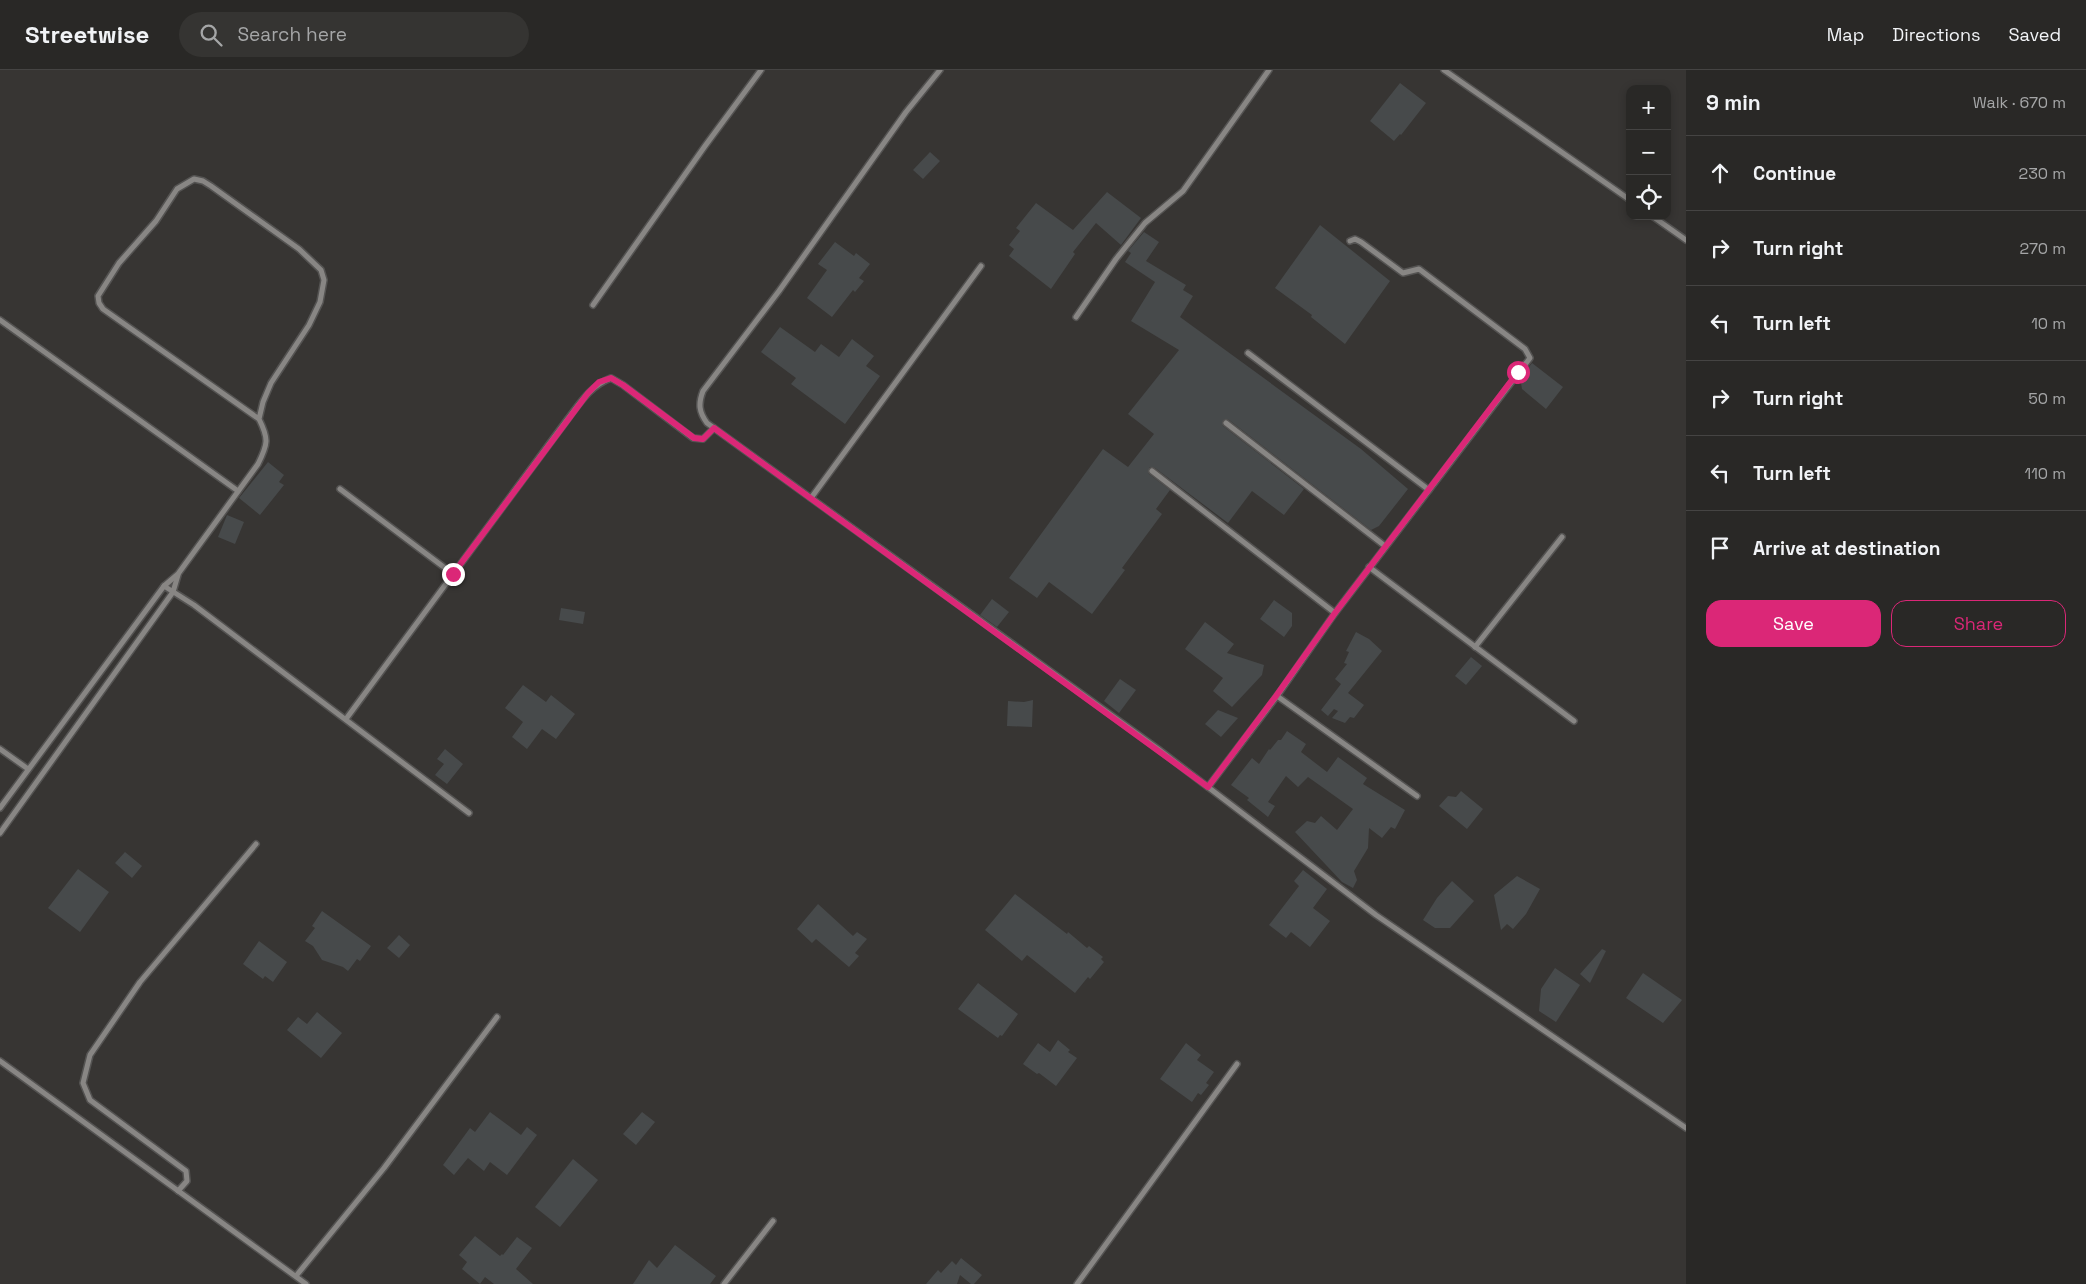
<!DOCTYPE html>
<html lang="en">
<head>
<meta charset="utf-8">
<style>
	body { margin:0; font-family:"Space Grotesk",sans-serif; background:#353432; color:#f1f3f6 }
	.controls { position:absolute; right:15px; top:15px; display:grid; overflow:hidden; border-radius:10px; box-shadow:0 2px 8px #0003 }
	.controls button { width:45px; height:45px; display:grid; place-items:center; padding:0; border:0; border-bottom:1px solid #454443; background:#292826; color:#f1f3f6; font:25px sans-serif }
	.stop { position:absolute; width:15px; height:15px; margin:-11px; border:4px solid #db2777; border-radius:50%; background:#fff }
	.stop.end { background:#db2777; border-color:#fff; box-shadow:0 1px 5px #0008 }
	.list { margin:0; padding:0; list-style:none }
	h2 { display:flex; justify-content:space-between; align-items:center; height:65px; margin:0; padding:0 20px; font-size:21px }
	h2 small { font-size:16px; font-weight:400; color:#a5a6a7 }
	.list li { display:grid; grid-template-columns:32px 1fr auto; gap:15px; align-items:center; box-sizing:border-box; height:75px; padding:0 20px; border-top:1px solid #454443 }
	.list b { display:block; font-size:19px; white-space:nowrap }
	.list em { font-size:16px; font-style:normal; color:#a5a6a7 }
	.actions { display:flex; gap:10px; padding:15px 20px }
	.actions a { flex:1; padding:11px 0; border:1px solid #db2777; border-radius:15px; text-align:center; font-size:18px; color:#db2777 }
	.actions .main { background:#db2777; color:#fff }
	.icon { flex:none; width:28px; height:28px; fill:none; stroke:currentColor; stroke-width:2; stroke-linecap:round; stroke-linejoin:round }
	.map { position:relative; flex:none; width:1686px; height:1214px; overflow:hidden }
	header { display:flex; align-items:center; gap:30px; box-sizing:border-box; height:70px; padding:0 25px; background:#292826; border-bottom:1px solid #454443 }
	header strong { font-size:24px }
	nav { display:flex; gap:28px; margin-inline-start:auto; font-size:18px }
	.search { width:350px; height:45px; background:#353432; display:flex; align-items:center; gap:12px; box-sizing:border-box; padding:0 18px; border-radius:28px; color:#a5a6a7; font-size:19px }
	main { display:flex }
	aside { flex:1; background:#292826 }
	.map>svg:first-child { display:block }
</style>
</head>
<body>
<header>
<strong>Streetwise</strong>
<div class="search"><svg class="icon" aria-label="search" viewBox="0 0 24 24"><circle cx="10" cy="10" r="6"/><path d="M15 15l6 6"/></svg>Search here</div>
<nav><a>Map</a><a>Directions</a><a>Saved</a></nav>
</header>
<main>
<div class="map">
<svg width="1686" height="1214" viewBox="0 0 1686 1214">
	<rect width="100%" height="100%" fill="#373533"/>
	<g fill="#474a4b">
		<polygon points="1400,13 1426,33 1401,65 1400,64 1394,71 1370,51"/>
		<polygon points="930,82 940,91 923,109 913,100"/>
		<polygon points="1107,122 1141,148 1121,175 1096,153 1073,182 1075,184 1051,219 1009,186 1014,179 1009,175 1020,161 1016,158 1036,133 1073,160"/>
		<polygon points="1320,155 1390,211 1345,274 1311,247 1312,245 1275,218"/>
		<polygon points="1144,162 1159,172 1146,191 1186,215 1183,220 1193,226 1180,247 1361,379 1408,419 1379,456 1371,460 1229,350 1225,349 1222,352 1223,356 1304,419 1284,445 1252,421 1228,453 1155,398 1150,397 1148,401 1149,404 1170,420 1156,439 1162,444 1122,498 1125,500 1092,544 1049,512 1037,528 1009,508 1103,379 1128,397 1154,364 1128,344 1179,280 1131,251 1155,212 1125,192 1131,183 1128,181"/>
		<polygon points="835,172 854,186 856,183 870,194 859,208 864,211 855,222 853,220 832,247 807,228 827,200 818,194"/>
		<polygon points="780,257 815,282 821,274 839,287 852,269 874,286 866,296 880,306 845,354 791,314 796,308 761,282"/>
		<polygon points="1532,293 1563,317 1546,339 1522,319 1521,313 1516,313"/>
		<polygon points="268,392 284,405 279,412 284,415 260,445 239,428"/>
		<polygon points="227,445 244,452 235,474 218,467"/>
		<polygon points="992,529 1009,542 997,557 980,545"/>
		<polygon points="1274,530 1292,543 1292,556 1284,567 1260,549"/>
		<polygon points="561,538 585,542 583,554 559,550"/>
		<polygon points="1205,552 1234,574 1227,583 1264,595 1262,605 1232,637 1213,621 1223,608 1185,579"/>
		<polygon points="1356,562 1369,569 1382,581 1348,623 1364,635 1354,648 1350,647 1345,653 1332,648 1338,641 1334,639 1328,646 1321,640 1341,614 1335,609 1347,594 1344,593 1349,582 1346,581"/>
		<polygon points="1471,587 1482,596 1466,615 1455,606"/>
		<polygon points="1120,609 1136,620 1119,643 1104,631"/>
		<polygon points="523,615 546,632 551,625 575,644 556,669 542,659 527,679 512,667 523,652 505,638"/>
		<polygon points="1033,630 1032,657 1007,656 1008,631 1024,632"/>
		<polygon points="1218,640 1238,648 1221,667 1205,654"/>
		<polygon points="1287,661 1306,674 1301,682 1327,702 1338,687 1367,708 1363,714 1405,740 1395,759 1391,757 1382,768 1369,758 1368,778 1354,801 1357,810 1353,818 1342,812 1295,762 1307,751 1315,753 1321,746 1337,760 1353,739 1308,707 1298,717 1286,706 1268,732 1275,736 1268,747 1247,730 1249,728 1231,715 1252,688 1259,694 1269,679 1270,680 1278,670 1281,670"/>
		<polygon points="445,679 463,694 447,714 435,705 444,694 437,689"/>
		<polygon points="1461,721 1483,739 1467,759 1439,736 1448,726 1456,727"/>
		<polygon points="125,782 142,796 132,808 115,793"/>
		<polygon points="78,799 109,822 80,862 48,838"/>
		<polygon points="1303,800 1327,819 1313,838 1330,851 1310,877 1291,862 1286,868 1269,855 1299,816 1294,811"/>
		<polygon points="1517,806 1540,819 1526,844 1513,859 1507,854 1501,860 1494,825"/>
		<polygon points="1452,811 1474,831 1450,858 1435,858 1423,850 1437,828"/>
		<polygon points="1015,824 1067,864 1068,862 1087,878 1089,876 1103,887 1101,889 1104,892 1090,909 1088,907 1075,923 1027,885 1022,891 985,860"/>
		<polygon points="818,834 853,866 857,862 867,869 855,883 859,886 849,897 816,869 812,873 797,859"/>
		<polygon points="322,841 371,876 360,891 357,889 348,901 343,897 322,890 313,876 305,871 315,858 312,856"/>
		<polygon points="399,865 410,875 399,888 387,878"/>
		<polygon points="259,871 287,892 273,912 265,906 263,909 243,894"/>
		<polygon points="1602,879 1606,881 1590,913 1580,904"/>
		<polygon points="1555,898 1580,915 1556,952 1539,941 1541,919"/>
		<polygon points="1643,903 1682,930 1663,953 1626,928"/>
		<polygon points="978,913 1018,944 1002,966 1000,965 998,968 958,939"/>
		<polygon points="317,942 342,963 321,988 287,960 298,947 307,954"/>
		<polygon points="1058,970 1070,980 1068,982 1077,988 1056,1016 1039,1003 1037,1004 1023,994 1038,973 1050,982"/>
		<polygon points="1186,973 1201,985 1197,990 1214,1002 1206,1013 1209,1015 1201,1025 1198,1023 1192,1032 1160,1009"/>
		<polygon points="490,1042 521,1065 527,1057 537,1065 507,1105 490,1092 484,1101 468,1088 454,1105 443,1095 470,1058 475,1062"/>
		<polygon points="642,1042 655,1052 636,1075 623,1064"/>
		<polygon points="573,1089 598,1110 560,1157 535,1137"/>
		<polygon points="475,1166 500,1186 502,1184 503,1185 517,1167 532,1178 516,1199 533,1214 494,1214 485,1207 480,1214 462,1199 467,1192 459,1185"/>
		<polygon points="675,1175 716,1206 710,1214 633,1214 649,1190 657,1198"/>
		<polygon points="961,1188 982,1205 974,1214 971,1214 960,1205 957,1214 926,1214 938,1200 941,1203 952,1191 956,1195"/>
	</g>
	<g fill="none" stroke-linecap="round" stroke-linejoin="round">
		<g stroke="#545352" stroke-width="8">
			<g id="minor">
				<path d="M940 0 906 42 779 221 703 321C698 334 699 342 707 353L1158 679 1376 845 1686 1058"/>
				<polyline points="1444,0 1630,130"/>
				<polyline points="1652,146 1686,170"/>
				<polyline points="593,235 705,76 761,0"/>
				<polyline points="1076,247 1116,189 1145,153 1183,121 1269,0"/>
				<polyline points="0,250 238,421"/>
				<polyline points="1248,283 1429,420"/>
				<polyline points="1226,353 1385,476"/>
				<polyline points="1152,401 1335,543"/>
				<polyline points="340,419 453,504"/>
				<polyline points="811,428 981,196"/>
				<polyline points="1369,497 1574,651"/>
				<polyline points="164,516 194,535 469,743"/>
				<polyline points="1475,577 1562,467"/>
				<polyline points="1277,626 1417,726"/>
				<path d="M346 649 567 350C580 333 590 316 611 308L623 315 693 368 703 369 714 358"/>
				<polyline points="0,679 28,699"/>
				<polyline points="1208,717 1277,626 1335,543 1530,288 1525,279 1419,199 1403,203 1361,172 1355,169 1350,171"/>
				<path d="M0 738 164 516 178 504 258 394C268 374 269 369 259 349L103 239 99 233 98 226 119 193 156 151 177 119 194 109 203 111 211 116 299 179 321 200 324 210 320 232 309 255 271 313 263 332 259 349"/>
				<polyline points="0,763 173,522 178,505"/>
				<polyline points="0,991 306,1214"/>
				<polyline points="178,1121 187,1111 186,1101 90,1030 83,1013 90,985 140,912 256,774"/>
				<polyline points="296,1206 384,1098 497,947"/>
				<polyline points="724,1214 773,1151"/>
				<polyline points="1077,1214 1237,994"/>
			</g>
		</g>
		<use href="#minor" stroke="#888684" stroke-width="5"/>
	</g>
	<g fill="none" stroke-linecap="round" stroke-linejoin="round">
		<polyline stroke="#db2777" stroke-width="6" points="453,504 588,323 599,312 611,308 623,315 694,368 703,369 714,358 1208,717 1276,626 1335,543 1518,302"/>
	</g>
</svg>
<div class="controls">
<button>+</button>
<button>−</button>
<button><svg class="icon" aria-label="locate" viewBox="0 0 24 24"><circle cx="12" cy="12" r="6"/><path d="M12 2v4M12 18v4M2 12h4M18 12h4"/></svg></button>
</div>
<div class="stop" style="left:1518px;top:302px"></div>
<div class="stop end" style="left:453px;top:504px"></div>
</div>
<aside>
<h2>9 min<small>Walk · 670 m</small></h2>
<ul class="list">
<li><svg class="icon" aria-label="ahead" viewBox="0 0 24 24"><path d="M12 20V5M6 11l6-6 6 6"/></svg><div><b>Continue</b></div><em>230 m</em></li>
<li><svg class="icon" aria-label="right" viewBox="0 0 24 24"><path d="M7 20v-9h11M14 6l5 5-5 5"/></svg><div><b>Turn right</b></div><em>270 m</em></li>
<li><svg class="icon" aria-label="left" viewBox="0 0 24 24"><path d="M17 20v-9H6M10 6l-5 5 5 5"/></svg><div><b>Turn left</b></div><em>10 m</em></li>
<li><svg class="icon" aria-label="right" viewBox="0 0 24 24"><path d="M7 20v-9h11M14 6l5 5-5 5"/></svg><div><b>Turn right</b></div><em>50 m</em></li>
<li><svg class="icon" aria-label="left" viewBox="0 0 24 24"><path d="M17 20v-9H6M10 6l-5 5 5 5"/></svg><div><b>Turn left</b></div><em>110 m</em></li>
<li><svg class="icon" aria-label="arrive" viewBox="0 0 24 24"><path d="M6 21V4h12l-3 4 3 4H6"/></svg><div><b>Arrive at destination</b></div></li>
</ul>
<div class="actions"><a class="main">Save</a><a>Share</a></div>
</aside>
</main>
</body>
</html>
